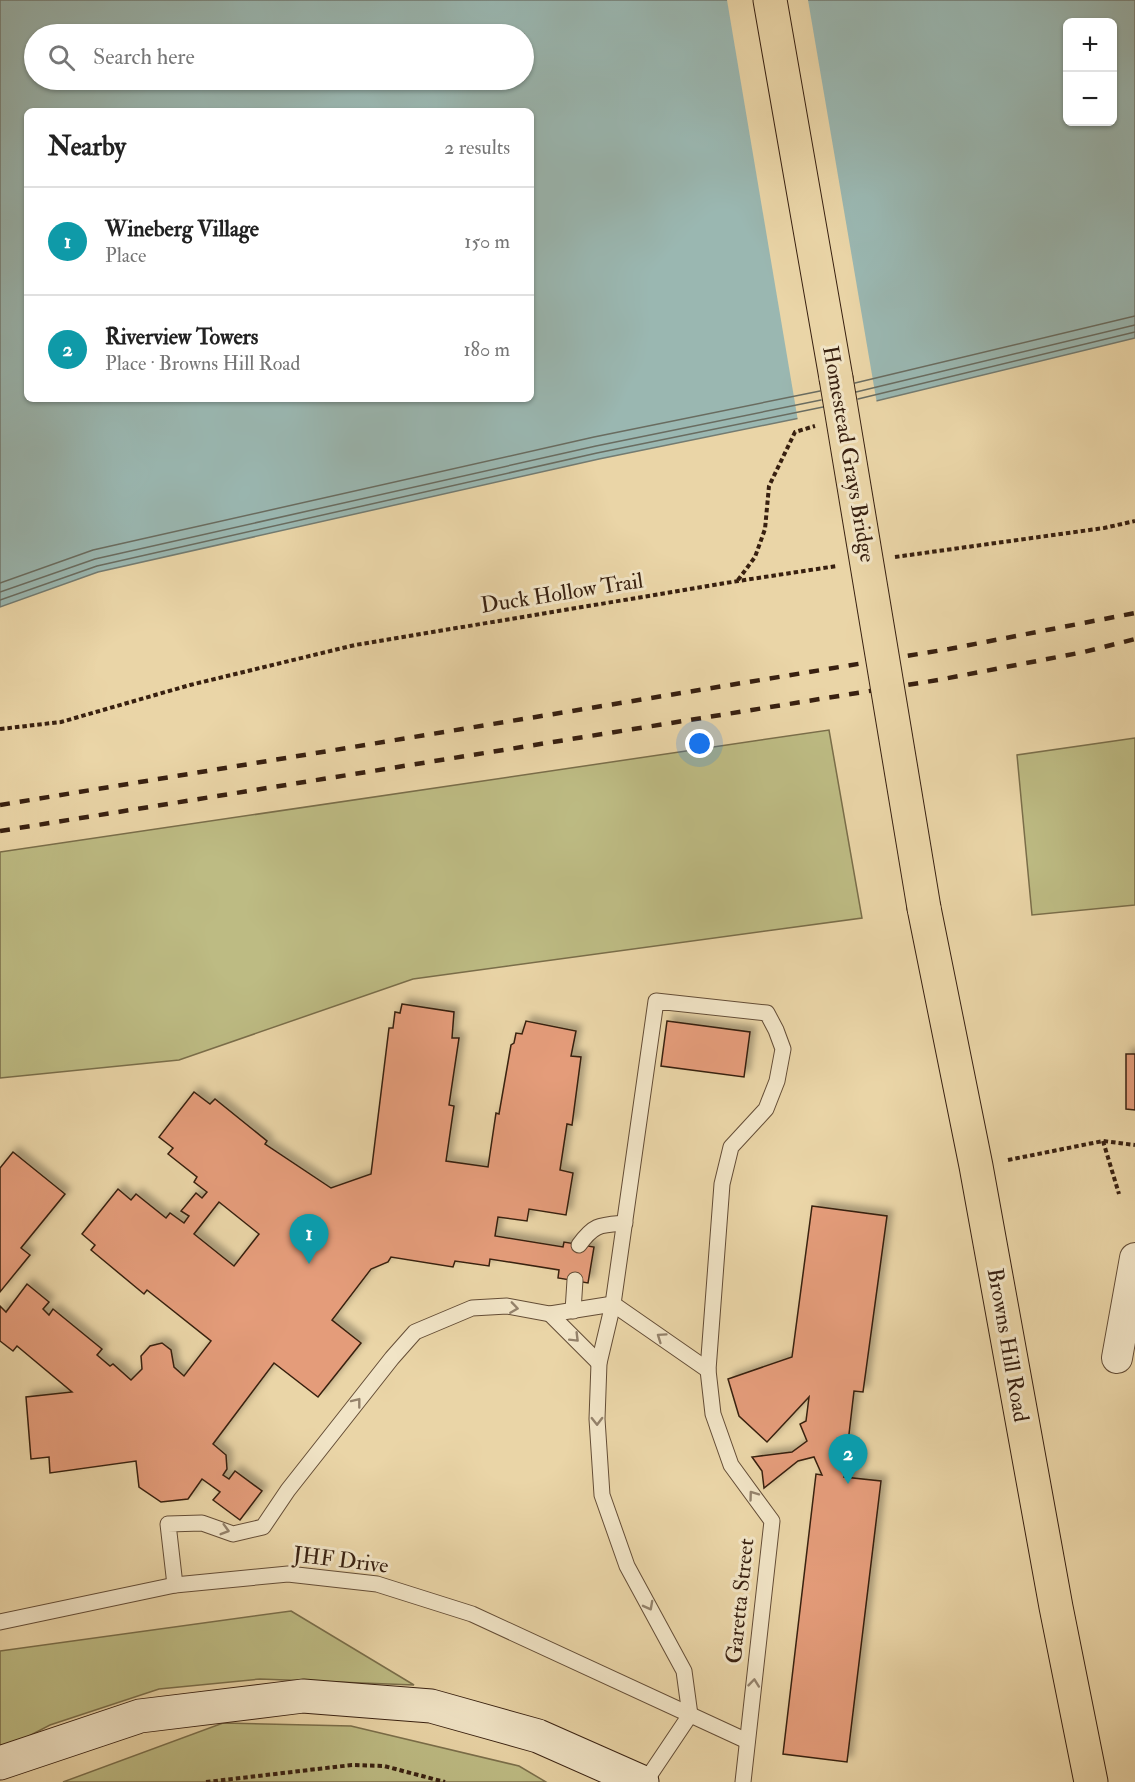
<!DOCTYPE html>
<html lang="en">
<head>
<meta charset="utf-8">
<style>
	body { margin:0; font-family:"IM FELL Double Pica",serif; background:#f2f2f2; color:#222 }
	.controls { position:absolute; right:18px; top:18px; display:grid; overflow:hidden; border-radius:9px; box-shadow:0 2px 4px #0004 }
	.controls button { width:54px; height:54px; display:grid; place-items:center; padding:0; border:0; border-bottom:2px solid #e0e0e0; background:#fff; color:#222; font:30px sans-serif }
	.you { position:absolute; left:700px; top:744px; width:21px; height:21px; margin:-15px; border:4px solid #fff; border-radius:50%; background:#1a73e8; box-shadow:0 0 0 9px #1a73e833 }
	.badge { display:grid; place-items:center; width:39px; height:39px; border-radius:50%; background:#7c3aed; color:#fff; font-size:20px; font-weight:700 }
	.pin { position:absolute; translate:-50% -50px; filter:drop-shadow(0 2px 3px #0008) }
	.pin::after { content:''; position:absolute; top:32px; width:21px; height:18px; background:inherit; clip-path:polygon(0 0,100% 0,50% 100%) }
	.list { margin:0; padding:0; list-style:none }
	h2 { display:flex; justify-content:space-between; align-items:center; height:78px; margin:0; padding:0 24px; font-size:26px }
	h2 small { font-size:20px; font-weight:400; color:#767676 }
	.list li { display:grid; grid-template-columns:39px 1fr auto; gap:18px; align-items:center; box-sizing:border-box; height:108px; padding:0 24px; border-top:2px solid #e0e0e0 }
	.list b { display:block; font-size:22px; white-space:nowrap }
	.list p { margin:0; font-size:20px; white-space:nowrap; color:#767676 }
	.list em { font-size:20px; font-style:normal; color:#767676 }
	.icon { flex:none; width:33px; height:33px; fill:none; stroke:currentColor; stroke-width:2; stroke-linecap:round; stroke-linejoin:round }
	.map { position:relative; flex:none; width:1135px; height:1782px; overflow:hidden }
	.search { position:absolute; background:#fff; box-shadow:0 2px 4px #0004; left:24px; top:24px; width:510px; height:66px; display:flex; align-items:center; gap:15px; box-sizing:border-box; padding:0 21px; border-radius:33px; color:#767676; font-size:22px }
	.panel { position:absolute; background:#fff; box-shadow:0 2px 4px #0004; left:24px; top:108px; width:510px; height:294px; border-radius:9px }
	.map>svg:first-child { display:block }
</style>
</head>
<body>
<div class="map">
<svg width="1135" height="1782" viewBox="0 0 1135 1782">
	<defs>
		<filter id="shadow"><feDropShadow dx="5.5" dy="-5.5" stdDeviation="3" flood-color="#0004"/></filter>
	</defs>
	<rect width="100%" height="100%" fill="#ead5a7"/>
	<filter id="stains"><feTurbulence type="fractalNoise" baseFrequency=".00333" numOctaves="4"/><feColorMatrix values="0 0 0 0 .2 0 0 0 0 .09 0 0 0 0 .02 0 0 0 .5 -.17"/></filter>
	<radialGradient id="worn" r=".72"><stop offset=".6" stop-color="#630" stop-opacity="0"/><stop offset="1" stop-color="#630" stop-opacity=".3"/></radialGradient>
	<g fill="#bdbb83" stroke="#7a6e4a" stroke-width="1.5">
		<polygon points="829,730 862,918 413,979 179,1060 0,1078 0,852"/>
		<polygon points="1135,738 1135,905 1032,915 1017,755"/>
		<polygon points="291,1611 414,1685 260,1679 159,1689 50,1725 0,1751 0,1651"/>
		<polygon points="223,1723 351,1726 519,1766 546,1782 63,1782"/>
	</g>
	<path fill="#9ab7b1" stroke="#737b71" stroke-width="1.5" fill-rule="evenodd" d="M0 0H1135V338L839 410 599 459 98 572 0 607ZM1068 22H1112V122H1068ZM34 34H524V80H34ZM27 111H531V399H27Z"/>
	<polygon fill="#ead5a7" points="727,0 808,0 877,404 798,421"/>
	<g fill="none" stroke-linecap="round" stroke-linejoin="round">
		<g stroke="#696c60" stroke-width="1.5">
			<polyline points="855,383 1135,316"/>
			<polyline points="856,392 1135,325"/>
			<polyline points="858,399 1135,332"/>
			<polyline points="0,583 93,550 594,437 820,391"/>
			<polyline points="0,592 95,559 596,446 821,400"/>
			<polyline points="0,600 97,566 597,453 823,407"/>
		</g>
	</g>
	<g fill="#e49c7a" stroke="#382010" stroke-width="1.5" fill-rule="evenodd" filter="url(#shadow)">
		<path d="M402 1004 454 1012 452 1038H459L449 1105 454 1106 446 1161 488 1167 496 1113 499 1114 511 1045 514 1043 516 1033 522 1034 526 1021 576 1031 571 1056 581 1057 572 1125 567 1124 560 1170 573 1173 566 1215 529 1209 527 1221 498 1217 495 1236 563 1247 564 1242 594 1247 588 1283 558 1278 559 1270 490 1259 489 1266 455 1261 453 1267 391 1257 388 1262 371 1269 332 1320 361 1343 318 1397 274 1363 213 1444 226 1455 227 1469 223 1475 229 1479 235 1471 262 1491 240 1520 213 1500 220 1492 202 1479 188 1499 161 1502 139 1487 136 1461 50 1473 49 1457 31 1459 26 1397 72 1392 17 1346 13 1351 0 1341V1306L6 1312 27 1284 49 1302 43 1309 49 1315 53 1309 102 1349 97 1355 110 1366 113 1364 131 1380 142 1369 141 1356 150 1346 162 1343 171 1350 174 1367 184 1376 211 1341 147 1290 144 1294 91 1250 95 1245 82 1234 118 1189 131 1200 136 1194 166 1218 170 1213 184 1223 189 1216 181 1211 196 1193 202 1198 207 1192 194 1182 197 1177 168 1154 173 1148 159 1137 194 1092 210 1104 215 1099 267 1141 265 1144 331 1188 371 1174 389 1028H393L395 1012 400 1013ZM219 1202 259 1234 234 1266 194 1234Z"/>
		<polygon points="667,1021 750,1032 744,1077 661,1066"/>
		<polygon points="1126,1054 1135,1054 1135,1110 1126,1109"/>
		<polygon points="13,1152 65,1194 21,1248 30,1255 0,1292 0,1168"/>
		<polygon points="812,1206 887,1216 863,1392 854,1391 844,1477 881,1481 847,1762 783,1754 816,1474 822,1475 814,1457 798,1461 764,1488 762,1471 752,1457 792,1452 807,1441 800,1424 806,1421 809,1397 767,1442 739,1416 728,1379 792,1357"/>
	</g>
	<g fill="none" stroke-linecap="round" stroke-linejoin="round">
		<g stroke="#644d36" stroke-width="17">
			<g id="lane">
				<path d="M579 1245C594 1224 600 1225 625 1223"/>
				<polyline points="573,1311 575,1280"/>
				<polyline points="550,1314 599,1363"/>
				<polyline points="175,1585 168,1524 202,1523 233,1534 263,1527 288,1490 392,1358 415,1332 472,1308 507,1306 550,1314 613,1304 708,1370"/>
				<polyline points="0,1622 175,1585 288,1574 377,1584 472,1614 747,1741"/>
				<polyline points="690,1715 684,1671 627,1566 602,1495 597,1419 599,1363 613,1304 656,1001 767,1013 776,1030 783,1049 777,1081 766,1109 731,1147 722,1184 708,1370 713,1414 731,1465 772,1521 743,1782"/>
				<polyline points="645,1782 690,1715"/>
			</g>
		</g>
		<g stroke="#644d36" stroke-width="32">
			<polyline id="street" points="1117,1358 1135,1258"/>
		</g>
		<g stroke="#382010" stroke-width="35">
			<polyline id="secondary" points="0,1763 140,1716 303,1696 431,1706 538,1736 642,1782"/>
		</g>
		<g stroke="#382010" stroke-width="35">
			<g id="primary">
				<polyline points="770,0 836,378"/>
				<polyline points="924,908 976,1166 1056,1607 1091,1782"/>
			</g>
		</g>
		<g stroke="#382010" stroke-width="4" stroke-dasharray="4.5 3" stroke-linecap="butt">
			<polyline points="895,557 1104,528 1135,521"/>
			<polyline points="738,580 755,557 765,529 769,486 795,432 815,426"/>
			<polyline points="0,729 61,722 190,685 355,645 738,581 837,566"/>
			<polyline points="1103,1141 1119,1194"/>
			<polyline points="1008,1160 1103,1141 1135,1145"/>
			<polyline points="206,1782 352,1765 384,1766 445,1782"/>
		</g>
		<use href="#lane" stroke="#f1e4c6" stroke-width="15"/>
		<use href="#street" stroke="#f1e4c6" stroke-width="30"/>
		<use href="#secondary" stroke="#f1e4c6" stroke-width="33"/>
		<use href="#primary" stroke="#ead5a7" stroke-width="33"/>
		<g stroke="#382010" stroke-width="4.5" stroke-dasharray="10 10" stroke-linecap="butt">
			<polyline points="0,805 949,649 1135,613"/>
			<polyline points="0,831 938,680 1084,652 1135,639"/>
		</g>
		<g stroke="#382010" stroke-width="35" stroke-linecap="butt">
			<polyline id="primary-bridge" points="836,378 924,908"/>
		</g>
		<use href="#primary-bridge" stroke="#ead5a7" stroke-width="33"/>
	</g>
	<defs><path id="oneway-chevron" d="M-2-3.5L2.5 0L-2 3.5" fill="none" stroke-width="1.6" stroke-linecap="round" stroke-linejoin="round" transform="scale(1.5)"/></defs>
	<g stroke="#94826b">
		<use href="#oneway-chevron" transform="translate(514 1308) rotate(8)"/>
		<use href="#oneway-chevron" transform="translate(661 1337) rotate(-145)"/>
		<use href="#oneway-chevron" transform="translate(575 1338) rotate(45)"/>
		<use href="#oneway-chevron" transform="translate(357 1402) rotate(-52)"/>
		<use href="#oneway-chevron" transform="translate(597 1421) rotate(89)"/>
		<use href="#oneway-chevron" transform="translate(753 1495) rotate(-126)"/>
		<use href="#oneway-chevron" transform="translate(225 1530) rotate(16)"/>
		<use href="#oneway-chevron" transform="translate(649 1606) rotate(62)"/>
		<use href="#oneway-chevron" transform="translate(754 1683) rotate(-84)"/>
	</g>
	<g text-anchor="middle" dominant-baseline="central" stroke-width="6" stroke-linejoin="round" paint-order="stroke">
		<g font-size="22" fill="#382010" stroke="#f1e4c6">
			<text transform="translate(849 454) rotate(80)">Homestead Grays Bridge</text>
			<text transform="translate(562 593) rotate(-9)">Duck Hollow Trail</text>
			<text transform="translate(1008 1345) rotate(80)">Browns Hill Road</text>
			<text transform="translate(341 1560) rotate(7)">JHF Drive</text>
			<text transform="translate(740 1601) rotate(-84)">Garetta Street</text>
		</g>
	</g>
	<rect width="100%" height="100%" filter="url(#stains)"/>
	<rect width="100%" height="100%" fill="url(#worn)"/>
</svg>
<div class="controls">
<button>+</button>
<button>−</button>
</div>
<div class="you"></div>
<div class="pin badge" style="left:309px;top:1264px;background:#0f9aa8">1</div>
<div class="pin badge" style="left:848px;top:1484px;background:#0f9aa8">2</div>
<div class="search"><svg class="icon" aria-label="search" viewBox="0 0 24 24"><circle cx="10" cy="10" r="6"/><path d="M15 15l6 6"/></svg>Search here</div>
<section class="panel">
<h2>Nearby<small>2 results</small></h2>
<ul class="list">
<li><span class="badge" style="background:#0f9aa8">1</span><div><b>Wineberg Village</b><p>Place</p></div><em>150 m</em></li>
<li><span class="badge" style="background:#0f9aa8">2</span><div><b>Riverview Towers</b><p>Place · Browns Hill Road</p></div><em>180 m</em></li>
</ul>
</section>
</div>
</body>
</html>
